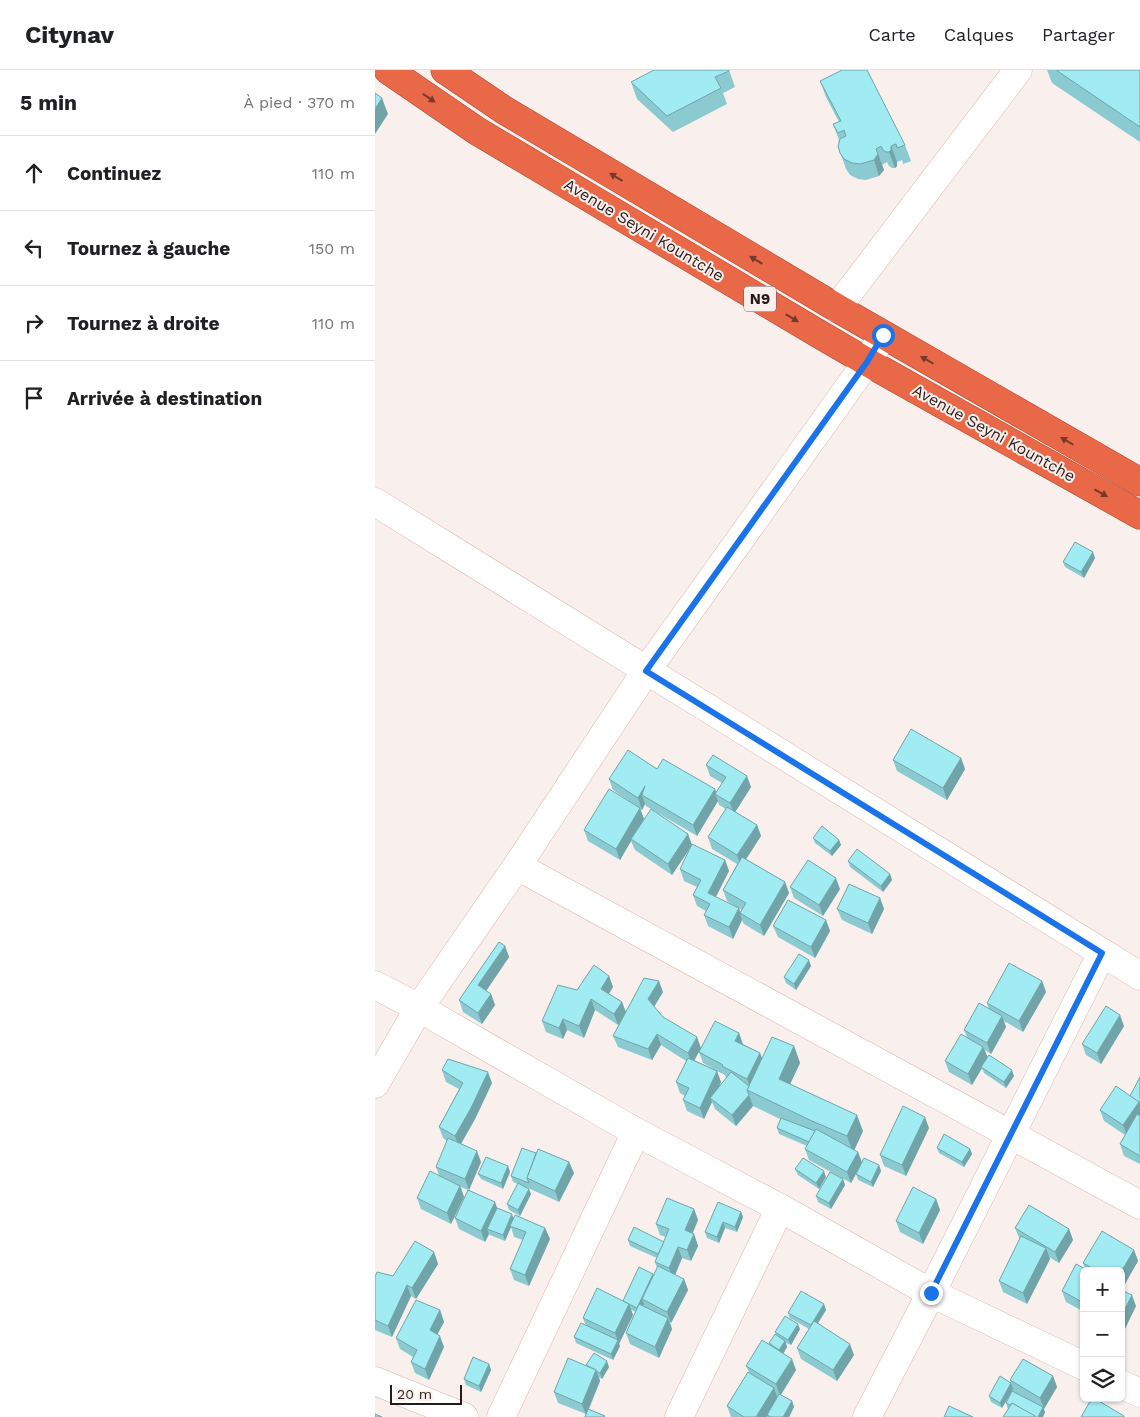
<!DOCTYPE html>
<html lang="fr">
<head>
<meta charset="utf-8">
<style>
	body { margin:0; font-family:"Work Sans",sans-serif; background:#f2f2f2; color:#202124 }
	.controls { position:absolute; right:15px; bottom:15px; display:grid; overflow:hidden; border-radius:8px; box-shadow:0 1px 4px #0004 }
	.controls button { width:45px; height:45px; display:grid; place-items:center; padding:0; border:0; border-bottom:1px solid #e0e0e0; background:#fff; color:#202124; font:25px sans-serif }
	.scale { position:absolute; left:15px; bottom:12px; width:72px; box-sizing:border-box; padding-left:5px; border:2px solid #291a17; border-top:0; font-size:14px; line-height:18px; white-space:nowrap; color:#291a17; -webkit-text-stroke:4px #f9f0ee; paint-order:stroke }
	.stop { position:absolute; width:15px; height:15px; margin:-11px; border:4px solid #1a73e8; border-radius:50%; background:#fff }
	.stop.end { background:#1a73e8; border-color:#fff; box-shadow:0 1px 5px #0008 }
	.list { margin:0; padding:0; list-style:none }
	h2 { display:flex; justify-content:space-between; align-items:center; height:65px; margin:0; padding:0 20px; font-size:21px }
	h2 small { font-size:16px; font-weight:400; color:#757577 }
	.list li { display:grid; grid-template-columns:32px 1fr auto; gap:15px; align-items:center; box-sizing:border-box; height:75px; padding:0 20px; border-top:1px solid #e0e0e0 }
	.list b { display:block; font-size:19px; white-space:nowrap }
	.list em { font-size:16px; font-style:normal; color:#757577 }
	.icon { flex:none; width:28px; height:28px; fill:none; stroke:currentColor; stroke-width:2; stroke-linecap:round; stroke-linejoin:round }
	.map { position:relative; flex:none; width:765px; height:1347px; overflow:hidden }
	header { display:flex; align-items:center; gap:30px; box-sizing:border-box; height:70px; padding:0 25px; background:#fff; border-bottom:1px solid #e0e0e0 }
	header strong { font-size:24px }
	nav { display:flex; gap:28px; margin-inline-start:auto; font-size:18px }
	main { display:flex }
	aside { flex:1; background:#fff }
	.map>svg:first-child { display:block }
</style>
</head>
<body>
<header>
<strong>Citynav</strong>
<nav><a>Carte</a><a>Calques</a><a>Partager</a></nav>
</header>
<main>
<aside>
<h2>5 min<small>À pied · 370 m</small></h2>
<ul class="list">
<li><svg class="icon" aria-label="ahead" viewBox="0 0 24 24"><path d="M12 20V5M6 11l6-6 6 6"/></svg><div><b>Continuez</b></div><em>110 m</em></li>
<li><svg class="icon" aria-label="left" viewBox="0 0 24 24"><path d="M17 20v-9H6M10 6l-5 5 5 5"/></svg><div><b>Tournez à gauche</b></div><em>150 m</em></li>
<li><svg class="icon" aria-label="right" viewBox="0 0 24 24"><path d="M7 20v-9h11M14 6l5 5-5 5"/></svg><div><b>Tournez à droite</b></div><em>110 m</em></li>
<li><svg class="icon" aria-label="arrive" viewBox="0 0 24 24"><path d="M6 21V4h12l-3 4 3 4H6"/></svg><div><b>Arrivée à destination</b></div></li>
</ul>
</aside>
<div class="map">
<svg width="765" height="1347" viewBox="0 0 765 1347">
	<rect width="100%" height="100%" fill="#f9f0ee"/>
	<g fill="none" stroke-linecap="round" stroke-linejoin="round">
		<g stroke="#dcb5ab" stroke-width="29">
			<g id="minor">
				<polyline points="462,238 643,0"/>
				<polyline points="0,432 765,906"/>
				<polyline points="142,796 765,1135"/>
				<polyline points="0,915 44,938 261,1062 405,1138 556,1223 709,1296"/>
				<polyline points="0,1014 44,938 142,796 271,601 492,292 508,265"/>
				<polyline points="0,1311 89,1347"/>
				<polyline points="746,1314 765,1323"/>
				<polyline points="126,1347 261,1062"/>
				<polyline points="304,1347 405,1138"/>
				<polyline points="492,1347 556,1223 727,883"/>
			</g>
		</g>
		<g stroke="#a64d37" stroke-width="29">
			<g id="highway">
				<polyline points="13,0 102,61 444,264 492,292 765,445"/>
				<polyline points="70,0 129,40 462,238 765,412"/>
			</g>
		</g>
		<use href="#minor" stroke="#fff" stroke-width="28"/>
		<use href="#highway" stroke="#e96848" stroke-width="28"/>
	</g>
	<g fill="#8acad0" fill-rule="evenodd">
		<polygon points="354,0 360,17 348,23 352,34 298,62 262,29 256,12"/>
		<polygon points="672,0 765,0 765,72 677,13"/>
		<polygon points="445,11 530,75 536,91 528,94 527,90 522,92 522,96 520,98 517,98 514,96 512,92 507,95 509,100 504,106 491,110 483,109 475,105 471,99 463,76 464,70 458,54 464,52 451,27"/>
		<polygon points="720,488 709,508 690,497 688,492"/>
		<polygon points="586,688 590,699 572,730 522,701 518,690"/>
		<polygon points="331,695 376,717 360,742 382,755 386,766 371,789 410,812 414,823 389,866 369,854 367,850 358,869 333,856 329,845 331,841 322,836 318,825 322,817 309,811 305,799 350,790 354,801 341,827 364,838 365,842 367,840 352,831 348,820 362,794 337,779 333,767 351,739 344,735 343,731 322,766 271,736 270,734 267,740 265,739 269,749 313,764 317,775 297,805 260,780 256,771 245,790 213,771 209,760 260,735 238,720 234,709 282,699 340,719 341,723 347,713 335,706"/>
		<polygon points="438,768 464,770 466,775 457,786 440,773"/>
		<polygon points="473,791 515,804 517,810 508,822 475,797"/>
		<polygon points="415,817 465,819 448,846 419,828"/>
		<polygon points="505,828 509,839 497,864 467,850 462,839"/>
		<polygon points="451,850 455,861 440,888 403,867 398,856"/>
		<polygon points="130,876 134,887 111,921 116,924 120,935 107,954 88,942 84,930"/>
		<polygon points="436,896 421,920 411,913 409,907"/>
		<path d="M234 906 238 917 234 924 247 932 251 942 288 922 279 937 288 947 326 978 364 963 368 974 385 983 387 988 419 976 425 993 415 1014 488 1061 479 1080 483 1082 487 1092 504 1095 506 1101 498 1117 483 1110 481 1104 476 1113 434 1090 430 1079 432 1076 404 1064 402 1058 405 1049 378 1036 361 1056 340 1039 337 1032 329 1049 312 1041 308 1030 310 1026 305 1023 301 1012 311 991 286 975 277 990 243 977 238 966 246 950 243 955 220 940 209 968 192 960 188 969 171 962 167 951 202 920ZM326 978 324 982 328 993 341 1000 319 990ZM342 1001 350 1005 351 1008 344 1017 346 1012Z"/>
		<polygon points="667,911 671,922 648,962 629,951 631,957 616,984 610,980 612,988 639,1006 631,1018 609,1003 607,998 597,1015 574,1002 570,991 592,967 589,960 614,939 612,933"/>
		<polygon points="749,956 726,994 711,985 707,974"/>
		<polygon points="67,1000 117,1013 100,1049 86,1074 106,1092 94,1120 139,1148 170,1158 175,1169 154,1216 139,1210 135,1199 148,1170 139,1167 136,1157 130,1171 115,1165 114,1164 110,1172 84,1159 80,1148 93,1120 86,1117 89,1127 76,1154 46,1139 42,1128 64,1105 61,1097 72,1071 68,1068 64,1057 84,1019 71,1012"/>
		<polygon points="765,1007 765,1094 749,1086 745,1074 750,1065 729,1051 725,1040 755,1026"/>
		<polygon points="554,1058 531,1106 509,1096 505,1085"/>
		<polygon points="562,1078 595,1079 597,1084 589,1097 564,1083"/>
		<polygon points="161,1083 194,1092 199,1103 184,1132 151,1117 156,1124 145,1146 134,1140 132,1134 143,1114 138,1112 136,1106"/>
		<polygon points="133,1096 135,1102 128,1119 106,1109 103,1104"/>
		<polygon points="420,1099 451,1107 444,1119 423,1105"/>
		<polygon points="468,1109 470,1115 456,1139 443,1132 441,1126"/>
		<polygon points="561,1129 565,1140 548,1174 525,1162 521,1151"/>
		<polygon points="319,1139 323,1150 317,1164 319,1164 323,1176 316,1191 307,1188 300,1205 309,1209 313,1220 296,1253 295,1252 297,1259 284,1288 255,1274 251,1263 261,1242 256,1240 258,1245 244,1274 245,1276 238,1290 201,1273 199,1267 211,1256 208,1248 248,1231 278,1204 279,1205 282,1198 280,1192 282,1188 255,1176 253,1170 289,1172 291,1167 285,1165 281,1154"/>
		<polygon points="366,1142 368,1147 362,1162 350,1158 344,1173 332,1168 330,1162"/>
		<polygon points="640,1158 694,1159 698,1170 684,1193 674,1187 675,1189 652,1234 628,1222 624,1211 645,1170"/>
		<polygon points="759,1180 763,1191 746,1220 761,1236 746,1267 746,1201 709,1201 709,1242 691,1232 687,1221 710,1198 708,1193"/>
		<polygon points="59,1182 63,1194 41,1229 36,1226 17,1267 0,1260 0,1207 18,1206"/>
		<polygon points="65,1240 69,1252 62,1264 69,1277 54,1310 40,1303 36,1292 38,1287 25,1279 21,1268"/>
		<polygon points="451,1240 443,1253 479,1285 462,1311 426,1289 422,1278 434,1259 415,1248 413,1243"/>
		<polygon points="425,1259 416,1275 411,1273 412,1277 408,1283 421,1300 406,1325 417,1331 419,1337 414,1347 393,1347 392,1346 392,1347 356,1347 352,1336 374,1302 371,1296 394,1274 394,1273 401,1265 400,1262"/>
		<polygon points="114,1294 116,1300 106,1322 91,1315 89,1309"/>
		<polygon points="212,1296 234,1297 227,1309 224,1307 225,1311 214,1339 230,1346 230,1347 210,1347 211,1344 183,1333 179,1322"/>
		<polygon points="678,1306 682,1317 669,1339 670,1342 668,1347 633,1339 631,1333 634,1327 627,1338 616,1332 614,1326 636,1313 635,1310"/>
	</g>
	<g fill="#71a4a9">
		<polygon points="7,28 13,44 0,64 0,39"/>
		<polygon points="516,76 522,92 522,96 520,98 514,82"/>
		<polygon points="503,84 509,100 504,106 499,90"/>
		<polygon points="718,482 720,488 709,508 706,502"/>
		<polygon points="586,688 590,699 572,730 568,718"/>
		<polygon points="372,706 376,717 359,744 355,733"/>
		<polygon points="270,716 267,725 270,734 267,740 263,728"/>
		<polygon points="340,719 342,725 340,724 343,731 322,766 318,755"/>
		<polygon points="265,738 269,749 256,769 256,771 245,790 241,779"/>
		<polygon points="382,755 386,766 366,797 362,785"/>
		<polygon points="313,764 317,775 297,805 293,794"/>
		<polygon points="464,770 466,775 457,786 455,781"/>
		<polygon points="350,790 354,801 337,834 333,823"/>
		<polygon points="515,804 517,810 508,822 506,816"/>
		<polygon points="461,808 465,819 448,846 444,835"/>
		<polygon points="410,812 414,823 389,866 385,855"/>
		<polygon points="505,828 509,839 497,864 493,853"/>
		<polygon points="364,838 367,850 358,869 354,857"/>
		<polygon points="451,850 455,861 440,888 436,877"/>
		<polygon points="130,876 134,887 107,927 103,915"/>
		<polygon points="434,890 436,896 421,920 419,914"/>
		<polygon points="234,906 238,917 230,930 226,919"/>
		<polygon points="284,911 288,922 277,940 273,929"/>
		<polygon points="667,911 671,922 648,962 644,951"/>
		<polygon points="116,924 120,935 107,954 103,943"/>
		<polygon points="216,929 220,940 209,968 204,956"/>
		<polygon points="247,932 251,943 243,955 239,944"/>
		<polygon points="745,945 749,956 726,994 722,983"/>
		<polygon points="627,946 631,957 616,984 612,973"/>
		<polygon points="188,949 192,960 188,969 184,958"/>
		<polygon points="364,963 368,975 360,971"/>
		<polygon points="282,964 286,975 277,990 273,979"/>
		<polygon points="322,967 326,978 317,995 313,983"/>
		<polygon points="419,976 425,993 410,1025 404,1009"/>
		<polygon points="608,977 613,988 597,1015 593,1004"/>
		<polygon points="385,983 389,994 376,1020 372,1009"/>
		<polygon points="637,1000 639,1006 631,1018 629,1012"/>
		<polygon points="342,1001 346,1012 338,1030 335,1028 337,1032 329,1049 325,1038"/>
		<polygon points="113,1002 117,1013 100,1049 84,1077 80,1066"/>
		<polygon points="374,1025 378,1036 361,1056 357,1045"/>
		<polygon points="764,1032 765,1034 765,1047 752,1066 748,1055"/>
		<polygon points="482,1045 488,1061 478,1083 472,1066"/>
		<polygon points="550,1047 554,1058 531,1106 527,1095"/>
		<polygon points="595,1079 597,1084 589,1097 587,1092"/>
		<polygon points="102,1081 106,1092 94,1120 90,1109"/>
		<polygon points="483,1082 487,1093 476,1113 472,1102"/>
		<polygon points="194,1092 199,1103 184,1132 180,1121"/>
		<polygon points="504,1095 506,1101 498,1117 496,1112"/>
		<polygon points="133,1096 135,1102 128,1119 126,1113"/>
		<polygon points="449,1101 451,1107 444,1119 441,1113"/>
		<polygon points="468,1109 470,1115 456,1139 454,1133"/>
		<polygon points="85,1116 89,1127 76,1154 72,1143"/>
		<polygon points="154,1119 156,1124 145,1146 143,1140"/>
		<polygon points="561,1129 565,1140 548,1174 544,1163"/>
		<polygon points="120,1132 124,1143 112,1159 114,1164 110,1172 106,1161"/>
		<polygon points="319,1139 323,1150 314,1172 310,1160"/>
		<polygon points="366,1142 368,1147 362,1162 360,1157"/>
		<polygon points="137,1144 139,1150 135,1156 136,1157 130,1171 128,1165"/>
		<polygon points="348,1152 350,1158 344,1173 342,1167"/>
		<polygon points="170,1158 175,1169 154,1216 150,1205"/>
		<polygon points="694,1159 698,1170 684,1193 680,1182"/>
		<polygon points="319,1164 323,1176 316,1191 312,1180"/>
		<polygon points="303,1177 307,1188 298,1210 294,1198"/>
		<polygon points="671,1178 675,1189 652,1234 648,1223"/>
		<polygon points="759,1180 763,1191 746,1221 746,1202"/>
		<polygon points="59,1182 63,1194 41,1229 37,1218"/>
		<polygon points="278,1204 280,1210 267,1229 269,1234 264,1243 262,1238"/>
		<polygon points="309,1209 313,1220 296,1253 292,1242"/>
		<polygon points="32,1215 36,1226 17,1267 13,1256"/>
		<polygon points="757,1225 761,1236 746,1267 746,1247"/>
		<polygon points="254,1234 258,1245 244,1274 245,1276 238,1290 236,1284 243,1271 240,1263"/>
		<polygon points="449,1234 451,1240 438,1261 436,1255"/>
		<polygon points="65,1240 69,1252 59,1271 55,1260"/>
		<polygon points="293,1248 297,1259 284,1288 280,1277"/>
		<polygon points="423,1254 425,1259 416,1275 413,1270"/>
		<polygon points="65,1266 69,1277 54,1310 50,1299"/>
		<polygon points="410,1271 412,1277 407,1286 404,1280"/>
		<polygon points="475,1274 479,1285 462,1311 458,1300"/>
		<polygon points="417,1289 421,1300 405,1326 401,1314"/>
		<polygon points="232,1291 234,1297 227,1309 225,1303"/>
		<polygon points="114,1294 116,1300 106,1322 104,1316"/>
		<polygon points="221,1300 225,1311 211,1345 207,1334"/>
		<polygon points="678,1306 682,1317 669,1339 665,1328"/>
		<polygon points="636,1313 638,1319 627,1338 625,1333"/>
		<polygon points="399,1318 403,1329 392,1347 381,1347"/>
		<polygon points="417,1331 419,1337 414,1347 408,1347"/>
		<polygon points="668,1337 670,1342 668,1347 663,1347"/>
	</g>
	<g fill="#a1ebf2" stroke="#71a4a9">
		<polygon points="279,0 354,0 354,1 340,7 346,18 292,46 256,12"/>
		<polygon points="467,0 492,0 530,75 522,78 521,74 516,76 516,80 514,82 511,82 508,80 506,76 501,79 503,84 499,90 485,94 477,93 469,89 465,83 463,76 465,69 471,66 469,60 463,63 458,54 466,51 445,11"/>
		<polygon points="681,0 765,0 765,57"/>
		<polygon points="0,23 7,28 0,39"/>
		<polygon points="700,472 718,482 706,502 688,492"/>
		<polygon points="536,659 586,688 568,718 518,690"/>
		<polygon points="253,680 282,699 288,689 340,719 318,755 267,725 270,716 263,728 234,709"/>
		<polygon points="338,685 372,706 355,733 340,724 351,707 331,695"/>
		<polygon points="234,719 265,738 241,779 209,760"/>
		<polygon points="352,737 382,755 362,785 333,767"/>
		<polygon points="276,739 313,764 293,794 256,769"/>
		<polygon points="447,756 464,770 455,781 438,768"/>
		<polygon points="317,774 350,790 333,823 364,838 354,857 329,845 335,834 318,825 326,810 305,799"/>
		<polygon points="482,779 515,804 506,816 473,791"/>
		<polygon points="367,787 410,812 385,855 365,843 371,833 348,820"/>
		<polygon points="433,790 461,808 444,835 415,817"/>
		<polygon points="474,814 505,828 493,853 462,839"/>
		<polygon points="413,830 451,850 436,877 398,856"/>
		<polygon points="124,872 130,876 103,915 116,924 103,943 84,930"/>
		<polygon points="424,884 434,890 419,914 409,907"/>
		<polygon points="634,893 667,911 644,951 612,933"/>
		<polygon points="219,895 234,906 226,919 247,932 239,944 216,929 204,956 188,949 184,958 167,951 183,915 202,920"/>
		<polygon points="269,908 284,911 273,929 288,947 322,967 313,983 282,964 273,979 238,966"/>
		<polygon points="604,933 627,946 612,973 589,960"/>
		<polygon points="731,936 745,945 722,983 707,974"/>
		<polygon points="340,951 364,963 360,971 385,983 372,1009 347,996 348,995 324,982"/>
		<polygon points="586,964 608,977 593,1004 570,991"/>
		<polygon points="397,967 419,976 404,1009 482,1045 472,1066 437,1051 372,1020"/>
		<polygon points="614,985 637,1000 629,1012 606,997"/>
		<polygon points="313,988 342,1001 325,1038 308,1030 314,1018 301,1012"/>
		<polygon points="73,989 113,1002 96,1038 80,1066 64,1057 88,1013 67,1000"/>
		<polygon points="356,1002 374,1016 372,1020 374,1025 357,1045 335,1028"/>
		<polygon points="765,1007 765,1033 755,1026"/>
		<polygon points="741,1016 764,1032 748,1055 725,1040"/>
		<polygon points="528,1036 550,1047 527,1095 505,1085"/>
		<polygon points="762,1044 765,1046 765,1086 745,1074"/>
		<polygon points="406,1048 440,1061 434,1072 402,1058"/>
		<polygon points="441,1059 483,1082 472,1102 430,1079"/>
		<polygon points="569,1064 595,1079 587,1092 562,1078"/>
		<polygon points="73,1068 102,1081 90,1109 61,1097"/>
		<polygon points="147,1078 161,1083 152,1108 154,1113 136,1106"/>
		<polygon points="163,1079 194,1092 180,1121 152,1108"/>
		<polygon points="111,1087 133,1096 126,1113 103,1104"/>
		<polygon points="428,1088 449,1101 441,1113 420,1099"/>
		<polygon points="489,1088 504,1095 496,1112 481,1104"/>
		<polygon points="55,1101 85,1116 72,1143 42,1128"/>
		<polygon points="455,1102 468,1109 454,1133 441,1126"/>
		<polygon points="143,1113 154,1119 143,1140 132,1134"/>
		<polygon points="538,1117 561,1129 544,1163 521,1151"/>
		<polygon points="93,1120 120,1132 106,1161 80,1148"/>
		<polygon points="292,1128 319,1139 310,1160 319,1164 312,1180 303,1177 294,1198 280,1192 294,1159 281,1154"/>
		<polygon points="343,1132 366,1142 360,1157 348,1152 342,1167 330,1162"/>
		<polygon points="654,1135 694,1159 680,1182 640,1158"/>
		<polygon points="122,1138 137,1144 128,1165 112,1159"/>
		<polygon points="140,1145 170,1158 150,1205 135,1199 151,1162 135,1156"/>
		<polygon points="259,1157 289,1172 283,1184 253,1170"/>
		<polygon points="727,1161 759,1180 746,1202 746,1201 722,1201 708,1193"/>
		<polygon points="646,1166 671,1178 648,1223 624,1211"/>
		<polygon points="40,1171 59,1182 37,1218 32,1215 13,1256 0,1250 0,1207 2,1202 18,1206"/>
		<polygon points="701,1194 714,1201 709,1201 709,1233 687,1221"/>
		<polygon points="283,1196 309,1209 292,1242 267,1229"/>
		<polygon points="264,1197 278,1204 262,1238 248,1231"/>
		<polygon points="222,1218 254,1234 240,1263 208,1248"/>
		<polygon points="746,1220 757,1225 746,1247"/>
		<polygon points="426,1221 449,1234 436,1255 413,1243"/>
		<polygon points="41,1230 65,1240 55,1260 65,1266 50,1299 36,1292 42,1280 21,1268"/>
		<polygon points="264,1234 293,1248 280,1277 251,1263"/>
		<polygon points="410,1246 423,1254 413,1270 400,1262"/>
		<polygon points="439,1251 475,1274 458,1300 422,1278"/>
		<polygon points="206,1253 243,1270 236,1284 199,1267"/>
		<polygon points="400,1264 410,1271 404,1280 394,1273"/>
		<polygon points="387,1270 417,1289 401,1314 371,1296"/>
		<polygon points="219,1283 232,1291 225,1303 221,1301 221,1300 211,1295"/>
		<polygon points="98,1287 114,1294 104,1316 89,1309"/>
		<polygon points="193,1288 221,1300 207,1334 179,1322"/>
		<polygon points="648,1289 678,1306 665,1328 635,1310"/>
		<polygon points="373,1302 399,1318 381,1347 369,1347 352,1336"/>
		<polygon points="625,1306 636,1313 625,1333 614,1326"/>
		<polygon points="637,1321 668,1337 663,1347 660,1347 637,1333 635,1335 631,1333"/>
		<polygon points="404,1324 417,1331 408,1347 396,1347 392,1345"/>
		<polygon points="717,1328 719,1328 749,1346 749,1347 706,1347"/>
		<polygon points="637,1333 660,1346 659,1347 628,1347"/>
		<polygon points="574,1336 598,1347 569,1347"/>
		<polygon points="213,1339 230,1346 229,1347 210,1347"/>
		<polygon points="0,1344 7,1347 0,1347"/>
	</g>
	<defs><path id="oneway-solid" d="M-6-.8H1V-3.2L6.5 0L1 3.2V.8H-6Z" transform="scale(1.25)"/></defs>
	<g fill="#76392b">
		<use href="#oneway-solid" transform="translate(54 28) rotate(34)"/>
		<use href="#oneway-solid" transform="translate(241 107) rotate(-149)"/>
		<use href="#oneway-solid" transform="translate(381 190) rotate(-149)"/>
		<use href="#oneway-solid" transform="translate(417 248) rotate(31)"/>
		<use href="#oneway-solid" transform="translate(552 290) rotate(-150)"/>
		<use href="#oneway-solid" transform="translate(692 371) rotate(-150)"/>
		<use href="#oneway-solid" transform="translate(726 423) rotate(29)"/>
	</g>
	<g fill="none" stroke-linecap="round" stroke-linejoin="round">
		<polyline stroke="#1a73e8" stroke-width="6" points="508,265 492,292 271,601 727,883 556,1223"/>
	</g>
	<g text-anchor="middle" dominant-baseline="central" stroke-width="4" stroke-linejoin="round" paint-order="stroke">
		<rect fill="#f9f0ee" stroke="#675a58" stroke-width="1" x="369" y="216.5" width="32" height="25" rx="4"/>
		<g font-size="15" font-weight="bold" fill="#291a17">
			<text x="385" y="229">N9</text>
		</g>
		<g font-size="16" fill="#291a17" stroke="#f9f0ee">
			<text transform="translate(269 160) rotate(31)">Avenue Seyni Kountche</text>
			<text transform="translate(619 363) rotate(29)">Avenue Seyni Kountche</text>
		</g>
	</g>
</svg>
<div class="controls">
<button>+</button>
<button>−</button>
<button><svg class="icon" aria-label="layers" viewBox="0 0 24 24"><path d="M12 4l9 5-9 5-9-5zM3 14l9 5 9-5"/></svg></button>
</div>
<div class="scale">20 m</div>
<div class="stop" style="left:508px;top:265px"></div>
<div class="stop end" style="left:556px;top:1223px"></div>
</div>
</main>
</body>
</html>
